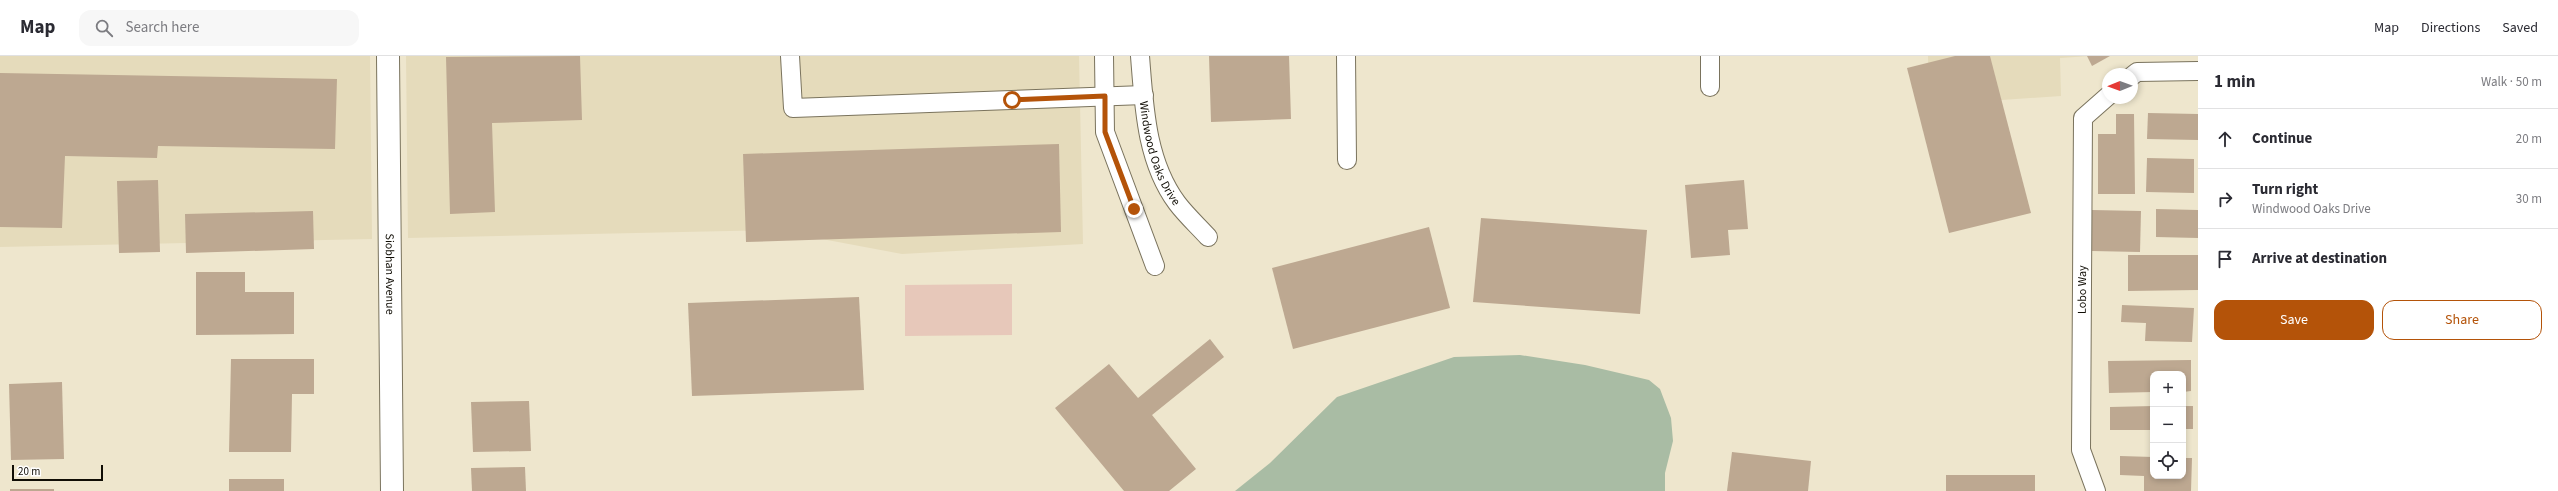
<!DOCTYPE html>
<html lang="en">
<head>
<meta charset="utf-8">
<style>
	body { margin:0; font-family:"Source Sans 3",sans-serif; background:#f7f7f7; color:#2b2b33 }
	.controls { position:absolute; right:12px; bottom:12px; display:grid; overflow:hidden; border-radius:8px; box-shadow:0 2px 6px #0003 }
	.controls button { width:36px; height:36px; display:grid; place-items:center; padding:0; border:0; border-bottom:1px solid #e1e1e2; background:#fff; color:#2b2b33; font:20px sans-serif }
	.compass { position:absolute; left:2102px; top:12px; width:36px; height:36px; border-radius:50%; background:#fff; box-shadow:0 2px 6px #0003; rotate:269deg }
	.scale { position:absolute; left:12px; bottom:10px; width:91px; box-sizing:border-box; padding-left:4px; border:2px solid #100d05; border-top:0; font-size:11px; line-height:14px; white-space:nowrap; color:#100d05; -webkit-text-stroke:3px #fff; paint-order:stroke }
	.stop { position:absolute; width:12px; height:12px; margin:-9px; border:3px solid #b45309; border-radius:50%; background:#fff }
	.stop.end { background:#b45309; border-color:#fff; box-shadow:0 1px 4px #0008 }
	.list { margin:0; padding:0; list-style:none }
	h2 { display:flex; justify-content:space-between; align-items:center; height:52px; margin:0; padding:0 16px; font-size:17px }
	h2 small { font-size:13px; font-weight:400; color:#7c7c81 }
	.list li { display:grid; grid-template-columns:26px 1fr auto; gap:12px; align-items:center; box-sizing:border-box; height:60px; padding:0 16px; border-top:1px solid #e1e1e2 }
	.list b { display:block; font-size:15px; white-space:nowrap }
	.list p { margin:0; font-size:13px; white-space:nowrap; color:#7c7c81 }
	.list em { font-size:13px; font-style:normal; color:#7c7c81 }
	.actions { display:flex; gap:8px; padding:12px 16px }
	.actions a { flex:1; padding:9px 0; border:1px solid #b45309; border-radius:12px; text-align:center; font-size:14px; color:#b45309 }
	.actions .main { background:#b45309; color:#fff }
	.icon { flex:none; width:22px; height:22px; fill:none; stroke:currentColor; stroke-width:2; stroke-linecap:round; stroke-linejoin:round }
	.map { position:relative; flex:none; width:2198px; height:435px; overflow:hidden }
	header { display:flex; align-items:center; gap:24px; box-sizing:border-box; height:56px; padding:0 20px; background:#fff; border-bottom:1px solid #e1e1e2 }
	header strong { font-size:19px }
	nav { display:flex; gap:22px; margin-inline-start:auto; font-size:14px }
	.search { width:280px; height:36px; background:#f7f7f7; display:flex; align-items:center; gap:10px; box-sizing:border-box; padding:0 14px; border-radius:12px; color:#7c7c81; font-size:15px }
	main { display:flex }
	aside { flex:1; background:#fff }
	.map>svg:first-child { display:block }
</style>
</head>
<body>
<header>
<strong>Map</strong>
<div class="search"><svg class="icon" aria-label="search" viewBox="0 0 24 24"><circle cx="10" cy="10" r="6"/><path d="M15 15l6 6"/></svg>Search here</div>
<nav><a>Map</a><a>Directions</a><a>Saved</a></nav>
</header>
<main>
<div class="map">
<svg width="2198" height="435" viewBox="0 0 2198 435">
	<rect width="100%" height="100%" fill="#eee6cd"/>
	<g fill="#e5dbbb">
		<polygon points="0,0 370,0 372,183 0,191"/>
		<polygon points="406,0 1079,0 1083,188 902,198 774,174 408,182"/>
		<polygon points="1928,0 2090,0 2060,2 2061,40 1929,49"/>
	</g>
	<polygon fill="#e7c8ba" points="1012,228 1012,279 905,280 905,229"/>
	<polygon fill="#a9bca4" points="1520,299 1585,309 1649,324 1660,333 1671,362 1673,385 1665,417 1665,435 1235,435 1270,407 1337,341 1454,301"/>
	<g fill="#bda891">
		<polygon points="580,0 582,64 492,67 495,156 450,158 446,1"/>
		<polygon points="1209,0 1289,0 1291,63 1211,66"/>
		<polygon points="1955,0 1990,0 2031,157 1949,177 1907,12"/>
		<polygon points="2087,0 2110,0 2092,10"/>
		<polygon points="0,17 337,23 335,93 158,90 157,102 65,100 62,172 0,171"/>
		<polygon points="2148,57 2198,58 2198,84 2147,83"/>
		<polygon points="2116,58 2134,58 2135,138 2098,138 2098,78 2116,78"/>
		<polygon points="1059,88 1061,176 746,186 743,98"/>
		<polygon points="2147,102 2194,103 2194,137 2146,136"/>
		<polygon points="158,124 160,196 119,197 117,125"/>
		<polygon points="1744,124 1748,173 1728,174 1730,199 1691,202 1685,129"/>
		<polygon points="2156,153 2198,154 2198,182 2156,181"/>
		<polygon points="2092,154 2141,155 2140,196 2092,195"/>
		<polygon points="313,155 314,193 186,197 185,158"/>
		<polygon points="1481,162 1647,174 1640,258 1473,246"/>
		<polygon points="1429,171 1450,252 1293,293 1272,212"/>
		<polygon points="2128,199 2198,199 2198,234 2128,235"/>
		<polygon points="196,216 245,216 245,236 294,236 294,278 196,279"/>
		<polygon points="859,241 864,334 692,340 688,247"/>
		<polygon points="2122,249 2194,252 2192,286 2145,285 2146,267 2121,266"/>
		<polygon points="1210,283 1224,301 1152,359 1196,413 1169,435 1124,435 1055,352 1109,308 1138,342"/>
		<polygon points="231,303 314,303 314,338 292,338 291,396 229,396"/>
		<polygon points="2191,304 2191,335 2183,336 2183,318 2153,318 2153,336 2109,337 2108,305"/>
		<polygon points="62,326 64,403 11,404 9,328"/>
		<polygon points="529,345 531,395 473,396 471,346"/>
		<polygon points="2153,350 2153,374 2110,374 2110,351"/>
		<rect x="2183" y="350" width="10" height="23"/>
		<polygon points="1732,396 1811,405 1808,435 1727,435"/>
		<polygon points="2120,400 2153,401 2153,420 2183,420 2183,402 2192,402 2191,435 2144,435 2144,420 2120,419"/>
		<polygon points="525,411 526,435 472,435 471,412"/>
		<rect x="1946" y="419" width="89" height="16"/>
		<rect x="229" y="423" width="55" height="12"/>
		<rect x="10" y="433" width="44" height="2"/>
	</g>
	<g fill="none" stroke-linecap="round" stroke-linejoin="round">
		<g stroke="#7a735d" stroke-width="20">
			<g id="lane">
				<polyline points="790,0 793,52 1144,39"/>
				<polyline points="1104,0 1105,76 1155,210"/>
				<path id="s1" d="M1140 0C1144 50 1146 105 1177 147 1186 159 1198 170 1208 181"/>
				<polyline points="1346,0 1347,104"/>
				<polyline points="1710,0 1710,31"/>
				<polyline points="2132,20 2137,16 2198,15"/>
				<path id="s2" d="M2096 435 2081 394 2083 62 2108 40"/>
			</g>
		</g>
		<g stroke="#7a735d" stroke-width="24">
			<g id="street">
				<path id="s3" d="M388 0 392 435"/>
			</g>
		</g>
		<use href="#lane" stroke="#fff" stroke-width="18"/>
		<use href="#street" stroke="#fff" stroke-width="22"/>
	</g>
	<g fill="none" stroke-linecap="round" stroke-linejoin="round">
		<polyline stroke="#b45309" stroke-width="5" points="1012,44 1105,40 1105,76 1134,153"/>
	</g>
	<g text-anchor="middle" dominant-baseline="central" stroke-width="3.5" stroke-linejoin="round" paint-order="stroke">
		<g font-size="12" fill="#100d05" stroke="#fff">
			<text stroke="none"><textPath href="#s1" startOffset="100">Windwood Oaks Drive</textPath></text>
			<text stroke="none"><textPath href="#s3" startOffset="218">Siobhan Avenue</textPath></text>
			<text stroke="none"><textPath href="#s2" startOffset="204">Lobo Way</textPath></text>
		</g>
	</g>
</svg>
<div class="controls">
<button>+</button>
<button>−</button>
<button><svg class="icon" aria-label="locate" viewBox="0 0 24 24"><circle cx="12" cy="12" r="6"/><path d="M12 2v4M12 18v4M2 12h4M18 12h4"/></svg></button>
</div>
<svg class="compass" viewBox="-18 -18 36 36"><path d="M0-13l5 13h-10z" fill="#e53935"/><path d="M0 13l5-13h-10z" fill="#7c7c81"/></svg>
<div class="scale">20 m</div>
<div class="stop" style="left:1012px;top:44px"></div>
<div class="stop end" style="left:1134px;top:153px"></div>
</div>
<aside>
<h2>1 min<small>Walk · 50 m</small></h2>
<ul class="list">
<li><svg class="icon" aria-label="ahead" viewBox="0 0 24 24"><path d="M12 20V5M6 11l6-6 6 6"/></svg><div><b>Continue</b></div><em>20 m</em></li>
<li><svg class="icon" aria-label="right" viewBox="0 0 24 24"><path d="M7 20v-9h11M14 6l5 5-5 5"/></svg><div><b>Turn right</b><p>Windwood Oaks Drive</p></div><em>30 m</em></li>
<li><svg class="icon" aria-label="arrive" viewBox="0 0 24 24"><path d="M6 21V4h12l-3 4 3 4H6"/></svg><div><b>Arrive at destination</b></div></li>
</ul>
<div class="actions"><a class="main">Save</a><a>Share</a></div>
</aside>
</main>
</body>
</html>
